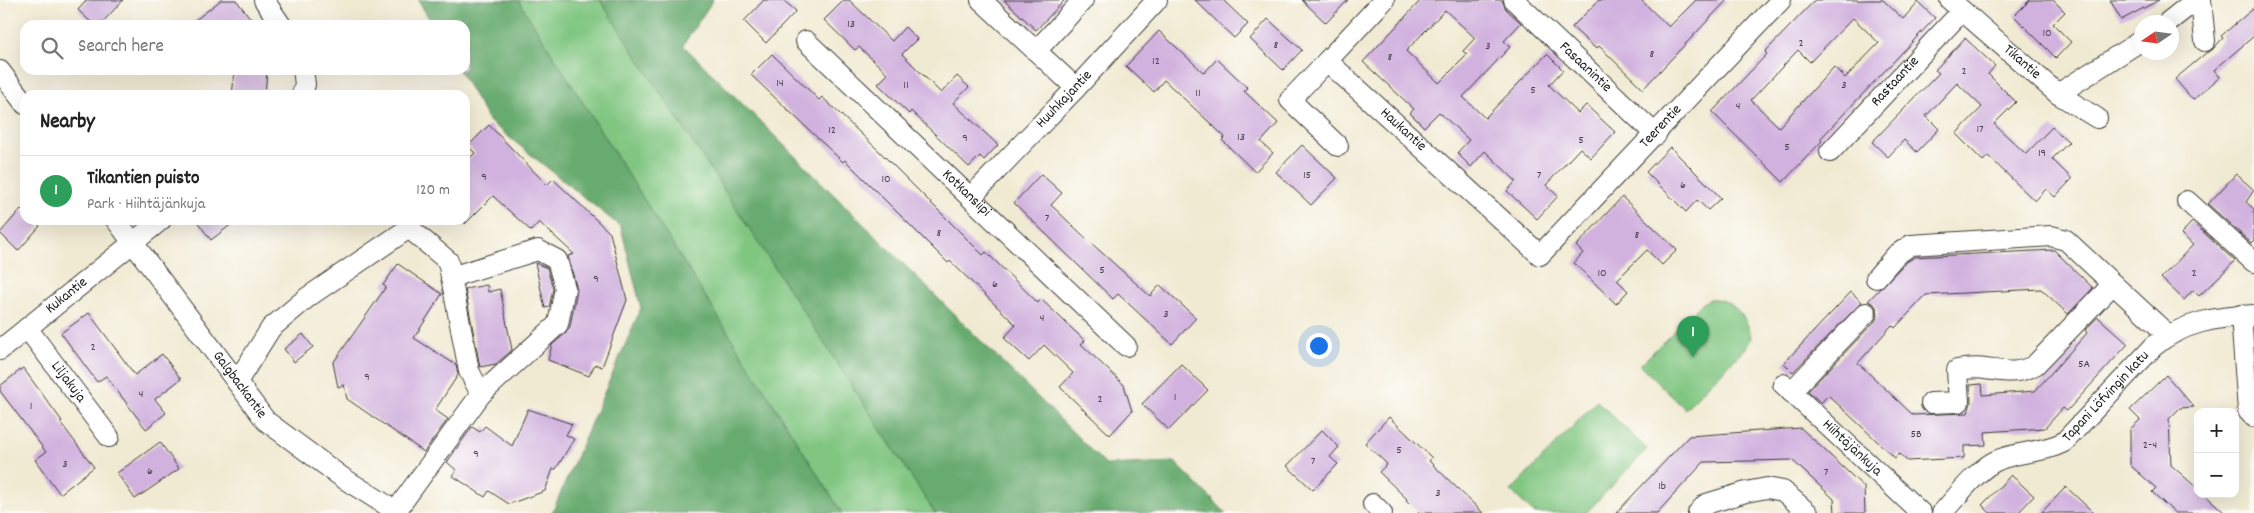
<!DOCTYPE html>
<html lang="en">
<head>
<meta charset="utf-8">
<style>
	body { margin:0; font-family:Dekko,sans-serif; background:#f6f6f6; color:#222 }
	.controls { position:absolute; right:15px; bottom:15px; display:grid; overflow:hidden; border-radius:10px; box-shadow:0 5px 20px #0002 }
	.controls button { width:45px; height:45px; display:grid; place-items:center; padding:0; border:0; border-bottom:1px solid #e0e0e0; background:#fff; color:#222; font:25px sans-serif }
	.compass { position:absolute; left:2134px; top:15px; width:45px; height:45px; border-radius:50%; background:#fff; box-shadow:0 5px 20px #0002; rotate:257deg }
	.you { position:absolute; left:1318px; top:345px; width:18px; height:18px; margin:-12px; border:4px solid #fff; border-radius:50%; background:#1a73e8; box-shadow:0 0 0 8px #1a73e833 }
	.badge { display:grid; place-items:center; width:32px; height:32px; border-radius:50%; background:#7c3aed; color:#fff; font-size:16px; font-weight:700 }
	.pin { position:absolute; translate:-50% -41px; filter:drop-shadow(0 1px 2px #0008) }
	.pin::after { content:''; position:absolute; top:26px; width:18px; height:15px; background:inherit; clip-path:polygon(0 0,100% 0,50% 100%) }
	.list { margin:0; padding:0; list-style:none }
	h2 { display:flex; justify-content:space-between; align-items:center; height:65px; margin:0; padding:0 20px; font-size:21px }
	h2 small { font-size:16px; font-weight:400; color:#767676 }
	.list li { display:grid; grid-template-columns:32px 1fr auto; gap:15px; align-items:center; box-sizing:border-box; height:70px; padding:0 20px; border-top:1px solid #e0e0e0 }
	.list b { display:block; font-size:19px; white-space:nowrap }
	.list p { margin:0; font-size:16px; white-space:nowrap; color:#767676 }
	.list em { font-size:16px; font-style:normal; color:#767676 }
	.icon { flex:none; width:28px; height:28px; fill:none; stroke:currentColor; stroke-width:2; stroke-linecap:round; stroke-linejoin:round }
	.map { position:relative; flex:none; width:2254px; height:513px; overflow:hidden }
	.search { position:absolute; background:#fff; box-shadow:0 5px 20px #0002; left:20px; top:20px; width:450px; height:55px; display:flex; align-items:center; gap:12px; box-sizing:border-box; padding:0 18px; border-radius:15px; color:#767676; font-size:19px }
	.panel { position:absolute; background:#fff; box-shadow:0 5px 20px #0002; left:20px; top:90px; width:450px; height:135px; border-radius:15px }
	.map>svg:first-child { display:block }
</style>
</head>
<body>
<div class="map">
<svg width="2254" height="513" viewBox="0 0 2254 513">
	<rect width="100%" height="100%" fill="#fdfcf7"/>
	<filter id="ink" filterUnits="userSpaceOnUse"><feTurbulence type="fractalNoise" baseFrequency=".02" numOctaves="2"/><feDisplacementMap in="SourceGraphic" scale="10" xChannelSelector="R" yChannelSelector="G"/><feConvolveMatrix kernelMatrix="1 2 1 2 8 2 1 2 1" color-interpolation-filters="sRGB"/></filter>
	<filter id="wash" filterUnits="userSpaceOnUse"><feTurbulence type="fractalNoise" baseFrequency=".0096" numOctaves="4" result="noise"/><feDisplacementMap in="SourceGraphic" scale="20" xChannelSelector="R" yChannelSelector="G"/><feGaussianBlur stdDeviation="1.12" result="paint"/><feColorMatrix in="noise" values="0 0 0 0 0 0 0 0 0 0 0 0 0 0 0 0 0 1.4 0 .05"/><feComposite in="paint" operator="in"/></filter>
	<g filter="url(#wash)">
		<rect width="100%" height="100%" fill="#f1ead3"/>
		<g fill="#80c681" stroke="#4e714e">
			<polygon points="518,0 600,0 935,513 842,513"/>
			<path d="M1710 299C1731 297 1750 319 1751 339L1746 348 1685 409 1640 365 1702 303Z"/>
			<polygon points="1597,401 1647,449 1586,513 1534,513 1511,491"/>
		</g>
		<g fill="#68ab6f" stroke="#426446">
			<polygon points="418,0 518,0 842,513 552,513 641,308 621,227 489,121 459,70 465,70 465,25 433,25"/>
			<polygon points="600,0 713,0 683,45 1106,465 1175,462 1226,513 935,513"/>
		</g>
		<g id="blocks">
			<g fill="#d1b2df" fill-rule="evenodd">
				<polygon points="87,0 123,0 100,25 94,25 78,10"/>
				<polygon points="221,0 236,0 256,25 189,25"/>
				<polygon points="764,0 783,0 796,11 766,43 744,21"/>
				<polygon points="844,0 849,0 892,41 905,27 917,39 902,54 941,93 957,76 969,87 953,103 998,145 984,160 980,156 969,167 911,111 909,114 878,84 888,74 859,47 855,50 824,20"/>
				<polygon points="1004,0 1065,0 1036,30"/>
				<polygon points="1195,0 1223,0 1248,24 1234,38"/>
				<polygon points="1302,0 1348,0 1326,23"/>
				<path d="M1421 0H1502L1506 9 1521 23 1504 41 1510 47 1463 97 1485 118 1547 54 1563 70 1549 85 1578 113 1586 105 1615 132 1591 158 1580 148 1546 185 1558 196 1537 219 1507 191 1516 181 1485 151 1471 167 1457 153 1469 140 1439 112 1424 127 1410 113 1414 109 1363 62ZM1445 10 1475 38 1463 51 1467 55 1439 83 1406 51Z"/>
				<polygon points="1599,0 1641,0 1669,27 1696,0 1727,0 1643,89 1599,46 1596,49 1572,27"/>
				<path d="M1815 0H1883L1903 19 1918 2 1935 18 1820 139 1822 141 1783 182 1712 112 1767 54 1765 52ZM1853 18 1879 43 1845 78 1834 67 1779 127 1751 100 1798 50 1810 62Z"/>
				<polygon points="2030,0 2053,0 2065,12 2053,24 2071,42 2056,58 2014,16"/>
				<polygon points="2110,0 2159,0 2121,20"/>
				<polygon points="2254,8 2254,36 2214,70 2220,77 2193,100 2175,79 2206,53 2212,50 2223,38 2221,36"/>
				<polygon points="1268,19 1302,50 1283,70 1250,39"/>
				<polygon points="1159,31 1204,73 1217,59 1248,88 1244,91 1278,123 1261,142 1273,153 1255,172 1222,140 1225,137 1164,80 1154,92 1126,66"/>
				<polygon points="1965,38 1995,66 1988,74 2016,102 1994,124 2026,154 2052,127 2069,142 2052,159 2072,179 2055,197 2046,189 2035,201 1988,156 1983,161 1956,134 1982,107 1957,83 1926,116 1939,129 1917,152 1904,140 1888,157 1872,142 1939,73 1935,70"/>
				<polygon points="772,54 819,100 822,97 877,149 983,255 986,252 1038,303 1041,299 1085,341 1081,344 1124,385 1132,411 1110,435 1060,387 1073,373 1044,345 1029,361 1004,338 1016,325 950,261 948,263 845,160 843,162 751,75"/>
				<polygon points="235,70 267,70 265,95 232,95"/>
				<polygon points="489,125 547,185 553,179 610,233 627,300 602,367 595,364 589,376 548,360 552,345 566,333 570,326 577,290 568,256 574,254 539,222 531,231 493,196 465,224 465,163 475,153 468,146"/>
				<polygon points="1302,145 1337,178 1311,205 1276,172"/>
				<polygon points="1670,147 1721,198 1708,210 1697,200 1686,212 1646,172"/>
				<polygon points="1041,174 1062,193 1051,205 1090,242 1150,296 1160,285 1196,318 1172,344 1118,294 1113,299 1014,203"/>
				<polygon points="2236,174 2254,190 2246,202 2254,209 2254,240 2251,243 2208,204"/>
				<polygon points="1622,197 1677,250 1662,265 1647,250 1617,280 1628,291 1616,304 1574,263 1583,253 1576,246"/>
				<polygon points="21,209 25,213 25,220 33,220 40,226 18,251 0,233"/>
				<polygon points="196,220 237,220 211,240"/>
				<polygon points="2192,222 2235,261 2199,296 2193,290 2184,300 2161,278 2193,245 2181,234"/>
				<polygon points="2054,250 2093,288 2068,314 2041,289 1926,295 1895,328 1892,325 1858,363 1913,415 1968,413 1971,402 1970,385 1982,384 1983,395 2035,391 2087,333 2085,330 2098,317 2128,344 2067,411 2063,408 2045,428 1985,432 1986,445 1964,446 1964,458 1907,461 1899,453 1895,458 1828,395 1821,403 1808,391 1875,321 1878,315 1877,309 1874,304 1868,301 1905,263 1915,257"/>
				<polygon points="535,263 547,268 553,289 549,307 545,308"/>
				<polygon points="398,264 442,294 414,338 456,365 458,375 435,410 448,419 424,452 347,399 344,385 338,387 333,363 386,287 383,285"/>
				<polygon points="487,285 488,292 500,289 512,350 496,364 480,367 465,289"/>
				<polygon points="1851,292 1862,302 1793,372 1784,363"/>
				<polygon points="89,313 135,375 162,354 181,379 155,399 166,413 146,429 106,376 97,382 61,333"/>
				<polygon points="303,334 313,347 294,362 284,349"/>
				<polygon points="1181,364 1208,390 1169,430 1142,404"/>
				<polygon points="23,368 62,421 60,422 94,467 60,494 35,460 46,452 0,391 0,386"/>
				<polygon points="2166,375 2194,407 2180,408 2169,419 2171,465 2198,489 2198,494 2204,494 2225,513 2175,513 2152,492 2156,488 2130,465 2130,429 2140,420 2130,410"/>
				<polygon points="528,409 572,424 566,435 574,439 556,469 553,469 545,491 509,504 489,491 485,497 453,476 456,470 447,462 472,427 480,432 485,426 512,446"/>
				<polygon points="1389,417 1432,458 1429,461 1483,513 1419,513 1406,500 1407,499 1379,472 1387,464 1365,443"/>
				<polygon points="1801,428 1864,487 1865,513 1835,513 1834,499 1792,460 1704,462 1657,513 1616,513 1689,436"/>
				<polygon points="1322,430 1339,447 1330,457 1338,464 1313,490 1287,466"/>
				<polygon points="160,442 179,469 135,499 117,473"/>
				<polygon points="2011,475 2034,496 2018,513 1990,513 1982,505"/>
				<polygon points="2066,487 2094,513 2041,513"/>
			</g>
		</g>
	</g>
	<g filter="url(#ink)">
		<use href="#blocks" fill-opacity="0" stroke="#3c3b37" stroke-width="1"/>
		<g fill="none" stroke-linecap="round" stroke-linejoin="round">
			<g stroke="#3c3b37" stroke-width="22">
				<g id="minor">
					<polyline points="264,0 281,25"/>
					<polyline points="981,0 1076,88"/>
					<path id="s1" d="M1384 0 1327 61 1540 255 1781 0"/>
					<path id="s2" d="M1514 0 1656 135"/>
					<path id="s3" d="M1950 0 2058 94 2097 118"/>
					<polyline points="2201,0 2205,41"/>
					<polyline points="2168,22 2196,0"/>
					<path id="s4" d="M806 41 1126 346"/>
					<polyline points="1036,51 1083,0"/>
					<polyline points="1327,61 1290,100 1338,146"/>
					<polyline points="0,71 25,104"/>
					<polyline points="2058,94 2142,40"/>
					<polyline points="302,95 305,84 303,70"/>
					<path id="s5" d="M1830 152 1962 11"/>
					<path id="s6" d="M971 197 1076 88 1157 0"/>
					<polyline points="2187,201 2254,262"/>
					<path id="s7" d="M116 220 266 421 343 478 399 513"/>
					<polyline points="451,277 538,250 557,260 565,288 558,324 481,394"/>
					<polyline points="1876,278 1896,255 1911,245 2051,236 2066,240 2113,284"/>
					<polyline points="2241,315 2248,411 2254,417"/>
					<path id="s8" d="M27 328 109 437"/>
					<path id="s9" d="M0 350 161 220"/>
					<polyline points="237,382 271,328 308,297 409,228 448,261 469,371 481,394 396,511"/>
					<path id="s10" d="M1783 384 1921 513"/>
					<polyline points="1791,392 1866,313"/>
					<path d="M1931 403 1959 402 1957 370C1966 369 1976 367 1985 369 2004 371 2017 375 2035 365L2113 284 2168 335"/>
					<polyline points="1373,504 1382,513"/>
					<polyline points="1698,513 1706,504 1746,492 1767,488 1783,491 1808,513"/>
					<path id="s11" d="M1942 513C1957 497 1978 468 1998 460 2019 451 2043 453 2064 442L2154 346C2183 322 2217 317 2254 315"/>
				</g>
			</g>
			<use href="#minor" stroke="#fff" stroke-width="20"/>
		</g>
	</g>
	<g text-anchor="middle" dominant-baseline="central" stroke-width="4.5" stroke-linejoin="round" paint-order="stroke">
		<g font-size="12" fill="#49424d">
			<text x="851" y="24">13</text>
			<text x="2047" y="33">10</text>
			<text x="1801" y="43">2</text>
			<text x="1276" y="45">8</text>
			<text x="1488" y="46">3</text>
			<text x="1652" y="54">8</text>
			<text x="1390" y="57">8</text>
			<text x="1156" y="61">12</text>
			<text x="1964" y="71">2</text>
			<text x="780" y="83">14</text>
			<text x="906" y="85">11</text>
			<text x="1844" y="85">3</text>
			<text x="1533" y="90">5</text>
			<text x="1198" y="93">11</text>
			<text x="1738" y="106">4</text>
			<text x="1980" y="129">17</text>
			<text x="832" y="130">12</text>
			<text x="1241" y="137">13</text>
			<text x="965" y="138">9</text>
			<text x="1581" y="140">5</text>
			<text x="1787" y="147">5</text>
			<text x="2042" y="153">19</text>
			<text x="1307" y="175">15</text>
			<text x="1539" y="175">7</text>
			<text x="484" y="177">9</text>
			<text x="886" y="179">10</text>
			<text x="1683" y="185">6</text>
			<text x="1047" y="218">7</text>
			<text x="939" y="233">8</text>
			<text x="1637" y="235">8</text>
			<text x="1102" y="270">5</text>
			<text x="1602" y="273">10</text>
			<text x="2194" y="273">2</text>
			<text x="596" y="279">9</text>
			<text x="995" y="284">6</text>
			<text x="1166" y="314">3</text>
			<text x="1042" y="318">4</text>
			<text x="93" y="347">2</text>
			<text x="2084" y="364">5A</text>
			<text x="367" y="377">9</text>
			<text x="141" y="394">4</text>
			<text x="1175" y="397">1</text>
			<text x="1100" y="399">2</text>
			<text x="31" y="406">1</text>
			<text x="1916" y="434">5B</text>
			<text x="2150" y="445">2-4</text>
			<text x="1399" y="450">5</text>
			<text x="476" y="454">9</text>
			<text x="1313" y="461">7</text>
			<text x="65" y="464">3</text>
			<text x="150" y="471">6</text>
			<text x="1826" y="472">7</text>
			<text x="1662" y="486">1b</text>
			<text x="1438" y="493">3</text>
		</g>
		<g font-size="15" fill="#1c1c1c" stroke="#fdfcf7">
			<text stroke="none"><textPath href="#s3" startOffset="95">Tikantie</textPath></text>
			<text stroke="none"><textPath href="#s2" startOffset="98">Fasaanintie</textPath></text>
			<text stroke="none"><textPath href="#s5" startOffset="96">Rastaantie</textPath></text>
			<text stroke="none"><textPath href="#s6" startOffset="135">Huuhkajantie</textPath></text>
			<text stroke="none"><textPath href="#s1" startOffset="548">Teerentie</textPath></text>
			<text stroke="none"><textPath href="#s1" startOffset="186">Haukantie</textPath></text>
			<text stroke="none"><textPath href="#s4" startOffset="221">Kotkansiipi</textPath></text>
			<text stroke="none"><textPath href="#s9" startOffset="86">Kukantie</textPath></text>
			<text stroke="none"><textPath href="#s8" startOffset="68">Liljakuja</textPath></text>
			<text stroke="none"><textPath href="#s7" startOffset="206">Galgbackantie</textPath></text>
			<text stroke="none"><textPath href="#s11" startOffset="208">Tapani Löfvingin katu</textPath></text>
			<text stroke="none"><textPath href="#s10" startOffset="94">Hiihtäjänkuja</textPath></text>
		</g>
	</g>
</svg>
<div class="controls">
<button>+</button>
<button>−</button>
</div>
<svg class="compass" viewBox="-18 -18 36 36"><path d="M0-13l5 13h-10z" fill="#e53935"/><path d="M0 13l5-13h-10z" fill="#767676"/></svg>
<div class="you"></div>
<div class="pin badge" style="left:1693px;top:357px;background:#2e9e5b">1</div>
<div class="search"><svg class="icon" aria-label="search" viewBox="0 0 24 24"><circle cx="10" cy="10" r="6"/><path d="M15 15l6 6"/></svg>Search here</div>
<section class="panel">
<h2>Nearby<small></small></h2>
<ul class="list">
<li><span class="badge" style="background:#2e9e5b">1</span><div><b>Tikantien puisto</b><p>Park · Hiihtäjänkuja</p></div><em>120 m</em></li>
</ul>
</section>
</div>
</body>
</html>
